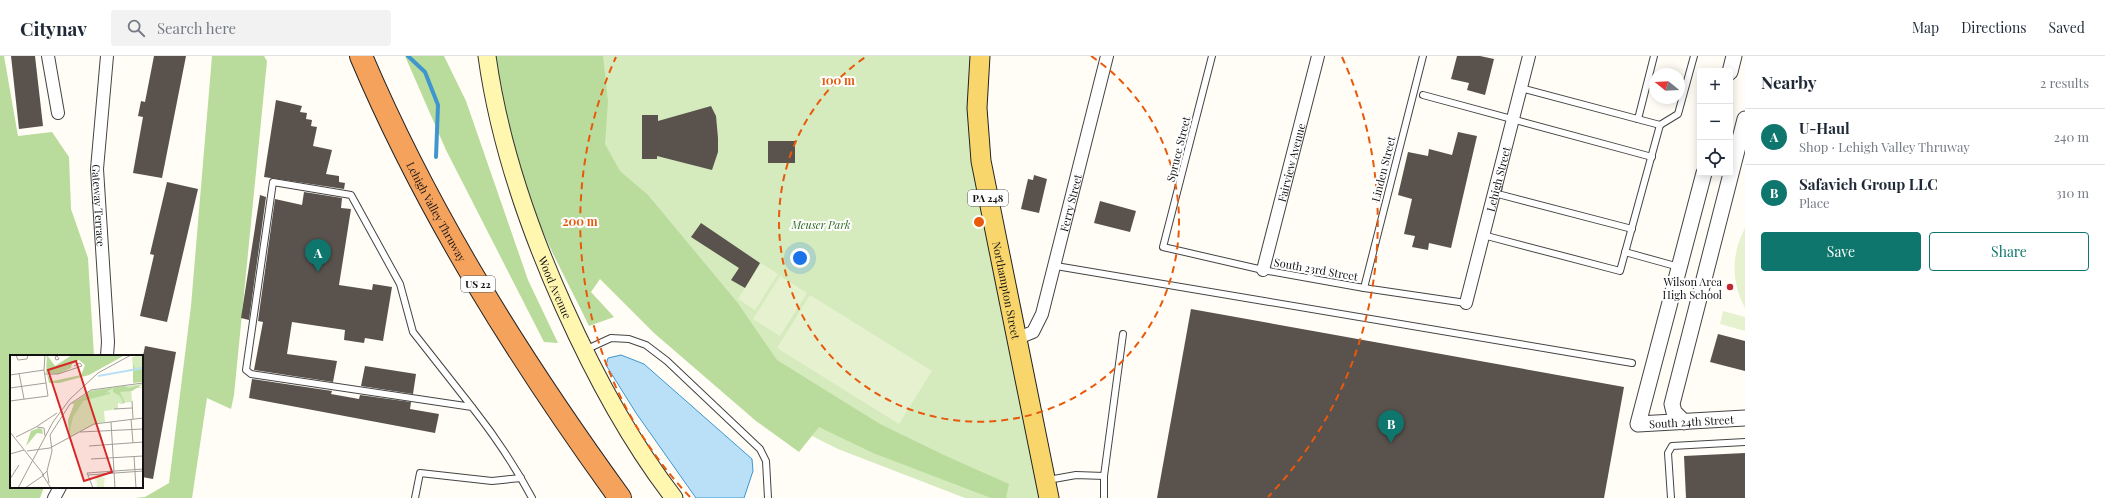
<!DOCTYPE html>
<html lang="en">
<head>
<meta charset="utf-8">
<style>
	body { margin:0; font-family:"Playfair Display",serif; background:#f2f2f3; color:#1f2937 }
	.controls { position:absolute; right:12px; top:12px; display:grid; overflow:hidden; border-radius:4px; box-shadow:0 2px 10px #0003 }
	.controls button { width:36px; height:36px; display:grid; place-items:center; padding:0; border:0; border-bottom:1px solid #e0e1e3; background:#fff; color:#1f2937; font:20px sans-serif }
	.compass { position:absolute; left:1649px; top:12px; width:36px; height:36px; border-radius:50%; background:#fff; box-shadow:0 2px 10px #0003; rotate:288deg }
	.you { position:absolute; left:800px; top:202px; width:14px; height:14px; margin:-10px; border:3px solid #fff; border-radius:50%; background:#1a73e8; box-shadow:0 0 0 6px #1a73e833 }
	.badge { display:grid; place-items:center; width:26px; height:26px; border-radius:50%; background:#0f766e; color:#fff; font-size:13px; font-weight:700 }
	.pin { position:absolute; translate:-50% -33px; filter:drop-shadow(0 1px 2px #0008) }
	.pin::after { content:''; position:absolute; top:21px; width:14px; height:12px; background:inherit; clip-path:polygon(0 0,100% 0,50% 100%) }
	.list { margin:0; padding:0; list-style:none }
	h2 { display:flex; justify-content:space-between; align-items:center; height:52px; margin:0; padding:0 16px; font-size:17px }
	h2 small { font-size:13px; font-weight:400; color:#747a83 }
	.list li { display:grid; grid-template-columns:26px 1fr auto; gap:12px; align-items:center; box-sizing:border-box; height:56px; padding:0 16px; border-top:1px solid #e0e1e3 }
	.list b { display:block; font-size:15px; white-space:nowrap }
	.list p { margin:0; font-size:13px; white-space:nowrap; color:#747a83 }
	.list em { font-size:13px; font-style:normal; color:#747a83 }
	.actions { display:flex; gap:8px; padding:12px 16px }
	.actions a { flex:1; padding:9px 0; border:1px solid #0f766e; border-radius:4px; text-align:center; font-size:14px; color:#0f766e }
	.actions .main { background:#0f766e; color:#fff }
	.icon { flex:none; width:22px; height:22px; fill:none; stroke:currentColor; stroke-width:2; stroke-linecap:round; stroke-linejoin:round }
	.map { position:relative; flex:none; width:1745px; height:442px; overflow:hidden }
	header { display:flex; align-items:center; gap:24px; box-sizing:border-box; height:56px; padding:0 20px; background:#fff; border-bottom:1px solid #e0e1e3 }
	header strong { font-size:19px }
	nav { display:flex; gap:22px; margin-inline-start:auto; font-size:14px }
	.search { width:280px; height:36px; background:#f2f2f3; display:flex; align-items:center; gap:10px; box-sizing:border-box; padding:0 14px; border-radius:4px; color:#747a83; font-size:15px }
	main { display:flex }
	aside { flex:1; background:#fff }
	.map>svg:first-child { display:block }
</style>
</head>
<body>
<header>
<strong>Citynav</strong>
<div class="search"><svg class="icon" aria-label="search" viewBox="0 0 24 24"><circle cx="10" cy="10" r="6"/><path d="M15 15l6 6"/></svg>Search here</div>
<nav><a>Map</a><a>Directions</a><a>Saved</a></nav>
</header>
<main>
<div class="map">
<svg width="1745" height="442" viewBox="0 0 1745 442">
	<rect width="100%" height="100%" fill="#fffdf5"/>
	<polygon fill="#d5ebbd" points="495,0 980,0 977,38 1049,442 965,442 838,393 814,381 793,367 531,143 511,77"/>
	<g fill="#b9dc9c">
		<polygon points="0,0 4,0 18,80 52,76 69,101 71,153 88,202 94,300 11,300 11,431 44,431 40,442 0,442"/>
		<polygon points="212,0 264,0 267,5 234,339 231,353 207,342 192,442 135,442 145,441 169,427 191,250"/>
		<polygon points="405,0 444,0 466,45 528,224 558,287 544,286 446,94"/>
		<path d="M495 0H603L608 45 605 88 620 115 648 139 737 246 777 304 880 368 946 400 1009 428 1006 442H991L873 397 819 371 799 396 756 365 654 277 600 223 591 236 614 261 589 270C569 228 545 187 530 142 515 96 503 48 495 0Z"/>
	</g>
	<g fill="#e6f2cf">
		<path d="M1745 172V252C1731 225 1731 199 1745 172Z"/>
		<polygon points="761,207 778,218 755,254 738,243"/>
		<polygon points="780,220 807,237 780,280 753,263"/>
		<polygon points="810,239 932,315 899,368 777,292"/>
		<polygon points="1723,255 1745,261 1745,275 1720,268"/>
	</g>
	<polygon fill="#b9e0f7" stroke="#3f96cf" points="621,299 644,308 752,403 753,415 744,442 696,442 636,357 606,309 608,302"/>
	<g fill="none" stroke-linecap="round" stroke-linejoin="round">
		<polyline stroke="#3f96cf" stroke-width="4" points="408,0 425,16 438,49 436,101"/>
	</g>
	<g fill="#5a524d">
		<polygon points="11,0 35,0 43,70 19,73"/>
		<polygon points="154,0 186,0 162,122 133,117 143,61 138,60 141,45 145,46"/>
		<polygon points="1457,0 1480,0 1494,3 1485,39 1467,34 1469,27 1451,23"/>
		<polygon points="276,44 302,50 300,56 307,57 306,63 312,64 311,70 317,71 313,90 332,94 326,118 339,120 339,126 345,127 344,133 264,121"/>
		<polygon points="711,50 716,60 718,82 718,96 712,114 657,100 657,103 642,103 642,59 658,59 658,65"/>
		<polygon points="1458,76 1477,80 1451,192 1429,187 1428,194 1412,191 1415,180 1404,178 1412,143 1398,139 1408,96 1428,100 1429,93 1452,99"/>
		<rect x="768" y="85" width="27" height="22"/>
		<polygon points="1034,119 1047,123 1039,157 1021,153 1028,123 1033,124"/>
		<polygon points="167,126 198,133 167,266 140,260 154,199 150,198"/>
		<polygon points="304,136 342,142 341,152 351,153 339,229 372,234 373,228 392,231 383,285 365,282 364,287 344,284 345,274 292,266 287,298 337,305 333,326 254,314 263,266 258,265 275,143 302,149"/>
		<polygon points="260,139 266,141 249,264 241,262"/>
		<polygon points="1100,145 1136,155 1130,176 1094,167"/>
		<polygon points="701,167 760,207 745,232 731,224 739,212 691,181"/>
		<polygon points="1191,253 1624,331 1604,442 1157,442"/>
		<polygon points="1718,278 1745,285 1745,315 1710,306"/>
		<polygon points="145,290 176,296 153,423 142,421 142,305"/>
		<polygon points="365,310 416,318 413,338 361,330"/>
		<polygon points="252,323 332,335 331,338 359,343 360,339 411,346 410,353 439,358 435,377 249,342"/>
		<polygon points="1745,397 1745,442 1686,442 1684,400"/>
	</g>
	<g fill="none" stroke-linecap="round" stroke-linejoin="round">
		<g stroke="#444" stroke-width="8">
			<g id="service">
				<polyline points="1212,0 1163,191 1263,214 1364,232 1466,247"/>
				<polyline points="1423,39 1652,101"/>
				<polyline points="1638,63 1654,0"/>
				<polyline points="1660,69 1678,58 1694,0"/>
				<polyline points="1494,137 1632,173"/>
				<polyline points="1483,179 1620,215 1660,69 1521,32"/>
				<polyline points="1625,196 1679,211"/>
				<polyline points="1056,210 1632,307"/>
				<polyline points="1364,232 1423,0"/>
				<polyline points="585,294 611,282 629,283 646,289 667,305 760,393 766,405 768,442"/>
				<path d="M472 351 251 318 246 314 273 126 351 139 400 228 413 276 472 351C494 379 515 410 532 442"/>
				<polyline points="1104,420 1104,442"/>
				<polyline points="1048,424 1076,419 1104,420 1123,278"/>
				<polyline points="415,442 420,417 492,425 521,422"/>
				<polyline points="1671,442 1668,397 1672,390 1745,386"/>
			</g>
		</g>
		<g stroke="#444" stroke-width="14">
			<g id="minor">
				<polyline points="48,0 58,57"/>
				<path id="s1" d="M107 0 97 113 108 286 107 300"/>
				<path id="s2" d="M1263 214 1318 0"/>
				<path id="s3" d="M1466 247 1529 0"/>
				<path id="s4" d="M1018 282 1033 276 1042 258 1107 0"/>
				<polyline points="54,442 60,431"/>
			</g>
		</g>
		<g stroke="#444" stroke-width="17">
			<g id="tertiary">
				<polyline points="1730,16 1734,0"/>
				<path id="s5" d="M1704 117 1638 368 1745 362"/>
				<polyline points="1684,366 1674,356 1672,348 1745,63"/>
			</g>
		</g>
		<g stroke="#333" stroke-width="19">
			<g id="secondary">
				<path id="s6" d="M487 0C499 87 528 171 564 251 594 318 629 384 674 442"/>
			</g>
		</g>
		<g stroke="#222" stroke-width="21">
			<g id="primary">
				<path id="s7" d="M980 0 977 52 981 105 1049 442"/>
			</g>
		</g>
		<g stroke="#222" stroke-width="24">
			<g id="motorway">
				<path id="s8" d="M361 0C428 158 520 304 620 442"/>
			</g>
		</g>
		<use href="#service" stroke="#fff" stroke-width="6"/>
		<use href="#minor" stroke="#fff" stroke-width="12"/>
		<use href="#tertiary" stroke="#fff" stroke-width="15"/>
		<use href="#secondary" stroke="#fff6b0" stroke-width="17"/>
		<use href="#primary" stroke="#f9d66b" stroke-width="19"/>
		<use href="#motorway" stroke="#f5a25d" stroke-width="22"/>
	</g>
	<g fill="none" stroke="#e8590c" stroke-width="2" stroke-dasharray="7 5">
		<path d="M1091 0A200 200 0 1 1 867 0"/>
		<path d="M690 441A399 399 0 0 1 616 1M1342 1A399 399 0 0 1 1268 441"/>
	</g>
	<circle fill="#c4262e" stroke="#fff" stroke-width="1.5" cx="1730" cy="231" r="4"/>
	<g text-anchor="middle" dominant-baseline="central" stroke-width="4" stroke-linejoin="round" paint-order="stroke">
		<g fill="#fff" stroke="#585858" stroke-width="1">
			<rect x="968" y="134" width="40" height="16" rx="3"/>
			<rect x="461" y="220" width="34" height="16" rx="3"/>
		</g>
		<g font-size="10" font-weight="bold" fill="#111">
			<text x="988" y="142">PA 248</text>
			<text x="478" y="228">US 22</text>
		</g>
		<g font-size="11" fill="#111" stroke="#fff">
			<text transform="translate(1178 93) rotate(-76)">Spruce Street</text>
			<text stroke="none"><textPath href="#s2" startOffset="111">Fairview Avenue</textPath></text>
			<text transform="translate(1383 113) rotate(-76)">Linden Street</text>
			<text stroke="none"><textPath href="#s3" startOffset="128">Lehigh Street</textPath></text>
			<text stroke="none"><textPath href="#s4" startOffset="151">Ferry Street</textPath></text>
			<text stroke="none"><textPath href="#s1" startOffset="150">Gateway Terrace</textPath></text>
			<text stroke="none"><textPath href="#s8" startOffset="173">Lehigh Valley Thruway</textPath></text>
			<text transform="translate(1316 213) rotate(10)">South 23rd Street</text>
			<text stroke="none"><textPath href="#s6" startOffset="242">Wood Avenue</textPath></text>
			<text stroke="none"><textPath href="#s7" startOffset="237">Northampton Street</textPath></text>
			<text stroke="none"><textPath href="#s5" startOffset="313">South 24th Street</textPath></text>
		</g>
		<g font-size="11" font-style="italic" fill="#2f6b1f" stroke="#fff">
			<text x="821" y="168">Meuser Park</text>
		</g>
		<g font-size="11" fill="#111" stroke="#fff" text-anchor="end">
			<text x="1722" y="225">Wilson Area<tspan x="1722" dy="13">High School</tspan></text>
		</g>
	</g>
	<g transform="translate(10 299)">
		<rect width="133" height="133" fill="#fffdf5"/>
		<path d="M133 0V26L124 27 122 2ZM133 29 127 31 133 33H121L122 47 108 48V54L94 56 95 67 87 68 58 83 61 60 79 36Z" fill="#d5ebbd"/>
		<path d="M37 0 45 11 62 0H115L79 20 49 28H39L37 19 43 26 71 20 75 10 69 5 62 9 61 13 48 19 36 18ZM123 9 125 13 133 12V27L123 28ZM133 29 122 36 110 37 115 48 109 49 113 47 110 41 103 37V33L95 38 100 37 99 39 73 46 63 62 59 79 58 65 64 49H61L81 36 114 31 119 33ZM29 73 32 74 33 79 27 78 16 91 21 76Z" fill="#b9dc9c"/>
		<path d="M89 120 95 123 96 133 94 123V133H87V123L86 133 85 121Z" fill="#e6f2cf"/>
		<path fill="none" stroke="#b9e0f7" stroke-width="2" d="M88 21 133 13"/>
		<path fill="none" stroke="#a09f9a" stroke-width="1" d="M6 0 8 5 17 4 18 0M47 1 49 4 46 5 45 2ZM9 18 14 44M35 19H48L72 11 70 8 64 11M0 20 34 15M0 33 36 28M0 46 38 41 34 15 35 0M122 46 123 64M104 54 122 53M121 64 123 88M101 67 105 133M26 72 47 58M27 72 34 73 35 81M0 77 34 120 15 133M70 77 133 74M6 82 26 72M79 91 133 87M17 96 40 93 84 69 133 63M0 99 14 95M124 101 126 133M81 104 133 101M37 116 39 128M32 119 41 133M33 120 37 116 42 96 40 80 60 49 81 35 133 28M78 120 133 116M0 124 9 110M8 133 43 67 60 44 88 18 121 0M83 133 77 118 133 114"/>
		<path fill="#d62828" fill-opacity="0.15" stroke="#d62828" stroke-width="2" d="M66 6 102 117 74 126 38 15Z"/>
		<rect width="133" height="133" fill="none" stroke="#111" stroke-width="2"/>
	</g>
	<circle cx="979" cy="166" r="6" fill="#e8590c" stroke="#fff" stroke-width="2"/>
	<g font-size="12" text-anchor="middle" font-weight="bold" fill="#e8590c" stroke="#fff" stroke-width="4" stroke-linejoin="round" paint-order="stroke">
		<text x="838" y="29">100 m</text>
		<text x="580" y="170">200 m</text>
	</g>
</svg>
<div class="controls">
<button>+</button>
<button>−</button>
<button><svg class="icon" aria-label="locate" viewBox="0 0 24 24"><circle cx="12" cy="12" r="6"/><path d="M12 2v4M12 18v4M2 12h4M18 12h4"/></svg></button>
</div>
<svg class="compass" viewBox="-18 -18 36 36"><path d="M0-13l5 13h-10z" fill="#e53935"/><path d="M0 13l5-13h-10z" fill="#747a83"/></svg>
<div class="you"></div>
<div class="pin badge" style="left:318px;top:216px">A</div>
<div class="pin badge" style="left:1391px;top:387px">B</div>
</div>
<aside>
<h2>Nearby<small>2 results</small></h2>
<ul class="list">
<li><span class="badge">A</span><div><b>U-Haul</b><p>Shop · Lehigh Valley Thruway</p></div><em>240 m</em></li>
<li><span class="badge">B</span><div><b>Safavieh Group LLC</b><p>Place</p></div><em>310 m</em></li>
</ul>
<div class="actions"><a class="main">Save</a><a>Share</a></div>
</aside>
</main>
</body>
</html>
